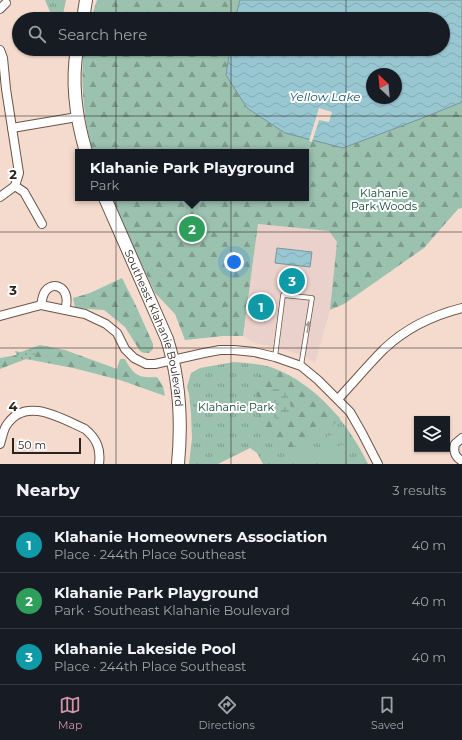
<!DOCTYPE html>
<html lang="en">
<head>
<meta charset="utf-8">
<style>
	body { margin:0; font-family:Montserrat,sans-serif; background:#242831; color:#f1f3f6 }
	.controls { position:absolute; right:12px; bottom:12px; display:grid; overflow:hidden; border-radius:0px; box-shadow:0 1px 3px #0004 }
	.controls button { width:36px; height:36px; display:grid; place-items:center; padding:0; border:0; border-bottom:1px solid #363941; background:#171b24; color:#f1f3f6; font:20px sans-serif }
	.compass { position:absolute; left:366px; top:68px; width:36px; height:36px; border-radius:50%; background:#171b24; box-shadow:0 1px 3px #0004; rotate:334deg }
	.scale { position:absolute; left:12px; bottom:10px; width:69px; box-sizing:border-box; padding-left:4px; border:2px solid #2d231e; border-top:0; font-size:11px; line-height:14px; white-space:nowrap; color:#2d231e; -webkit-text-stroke:3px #fff; paint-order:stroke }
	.you { position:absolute; left:234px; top:262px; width:14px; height:14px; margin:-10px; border:3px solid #fff; border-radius:50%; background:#1a73e8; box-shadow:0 0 0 6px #1a73e833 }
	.badge { display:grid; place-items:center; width:26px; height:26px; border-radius:50%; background:#d393a8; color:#fff; font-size:13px; font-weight:700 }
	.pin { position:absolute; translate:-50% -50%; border:2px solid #fff; box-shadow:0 1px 4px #0006 }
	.popup { position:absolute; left:75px; top:149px; width:234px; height:52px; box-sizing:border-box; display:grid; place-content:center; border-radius:0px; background:#171b24; filter:drop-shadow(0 1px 3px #0005); font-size:13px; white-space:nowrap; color:#9ea1a6 }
	.popup b { font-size:15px; color:#f1f3f6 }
	.popup::after { content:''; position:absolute; left:50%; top:100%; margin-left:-8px; border:8px solid transparent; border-top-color:#171b24 }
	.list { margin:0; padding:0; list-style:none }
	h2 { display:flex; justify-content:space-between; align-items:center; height:52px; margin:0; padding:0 16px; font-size:17px }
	h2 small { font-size:13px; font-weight:400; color:#9ea1a6 }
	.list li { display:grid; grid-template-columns:26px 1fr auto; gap:12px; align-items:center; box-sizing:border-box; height:56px; padding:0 16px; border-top:1px solid #363941 }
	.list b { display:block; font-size:15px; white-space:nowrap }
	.list p { margin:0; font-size:13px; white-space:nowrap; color:#9ea1a6 }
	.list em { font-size:13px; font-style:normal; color:#9ea1a6 }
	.icon { flex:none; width:22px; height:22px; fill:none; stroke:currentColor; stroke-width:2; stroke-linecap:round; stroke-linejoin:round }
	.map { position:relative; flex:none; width:462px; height:464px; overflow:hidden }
	.search { position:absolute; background:#171b24; box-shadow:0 1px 3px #0004; left:12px; right:12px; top:12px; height:44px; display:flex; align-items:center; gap:10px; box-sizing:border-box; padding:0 14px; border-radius:22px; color:#9ea1a6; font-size:15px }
	.sheet { height:220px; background:#171b24 }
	nav { display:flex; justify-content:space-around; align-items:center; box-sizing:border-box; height:56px; border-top:1px solid #363941; background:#171b24; font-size:11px; color:#9ea1a6 }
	nav a { display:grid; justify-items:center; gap:2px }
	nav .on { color:#d393a8 }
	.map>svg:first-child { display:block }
</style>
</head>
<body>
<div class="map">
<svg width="462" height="464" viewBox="0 0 462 464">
	<defs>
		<pattern id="grass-tufts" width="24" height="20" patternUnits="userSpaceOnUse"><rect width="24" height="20" fill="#9bc1af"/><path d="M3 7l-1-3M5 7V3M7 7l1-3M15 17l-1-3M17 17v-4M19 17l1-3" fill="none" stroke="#7f9c8e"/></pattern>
		<pattern id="forest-firs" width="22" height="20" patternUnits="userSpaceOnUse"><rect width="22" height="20" fill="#9bc1af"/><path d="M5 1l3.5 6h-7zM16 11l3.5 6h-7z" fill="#7f9c8e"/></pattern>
		<pattern id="wetland-marsh" width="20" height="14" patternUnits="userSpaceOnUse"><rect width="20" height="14" fill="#9bc1af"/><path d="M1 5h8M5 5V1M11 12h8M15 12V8" fill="none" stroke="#7f9c8e"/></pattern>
		<pattern id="garden-dots" width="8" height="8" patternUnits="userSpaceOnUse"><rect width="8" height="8" fill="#9bc1af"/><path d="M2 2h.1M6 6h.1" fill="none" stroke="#7f9c8e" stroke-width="1.8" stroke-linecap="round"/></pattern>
		<pattern id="water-waves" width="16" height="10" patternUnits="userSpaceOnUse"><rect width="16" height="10" fill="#98c7d2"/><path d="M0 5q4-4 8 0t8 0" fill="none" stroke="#83abb4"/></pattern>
	</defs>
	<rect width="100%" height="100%" fill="#f5dbcd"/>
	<polygon fill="#ead1cb" points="258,224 329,231 337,242 330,310 315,363 301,355 279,348 255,343 243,336"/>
	<g fill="url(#grass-tufts)">
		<polygon points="45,0 66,0 62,19 53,19"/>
		<path d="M234 362C248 363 261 364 273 368 316 384 349 424 368 464H263L257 453 250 448 218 464H189L192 438 191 414 189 394 187 387 191 373 200 368Z"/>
	</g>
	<g fill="url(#forest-firs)">
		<polygon points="97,0 240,0 235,19 91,19"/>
		<path d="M84 49H230L226 75 420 119 462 102V208L458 209 424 248 344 304 330 310 337 242 329 231 258 224 243 336H223L185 340 175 314 155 293 111 198H306V152H93C84 124 80 79 84 49Z"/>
		<polygon points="122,278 137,308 153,344 153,349 149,353 144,353 140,351 125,327 104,310 75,308 73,298 90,293"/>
		<path d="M40 345 65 350 117 369 120 359H125C134 376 139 378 157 377L163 386 165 396 120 380 73 368 26 359 0 369V358L16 355 26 350Z"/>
		<path d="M262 365C297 375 315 394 340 418L330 428H323L312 433 289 451C284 449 276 447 272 443 255 426 254 386 262 365Z"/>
	</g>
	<path fill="url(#wetland-marsh)" d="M275 389H283C291 399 292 405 289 418L277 419 270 414 268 404 270 391Z"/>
	<polygon fill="url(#garden-dots)" points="36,349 33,360 26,359 19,361 15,351 20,352"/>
	<g fill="#9bc1af">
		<polygon points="338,432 343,442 323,451 318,441"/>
		<polygon points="310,444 315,456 302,462 296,451"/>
		<polygon points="343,444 353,464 329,464 324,453"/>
	</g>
	<g fill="url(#water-waves)" stroke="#78969c" fill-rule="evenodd">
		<path d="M240 0H462V102L420 119 343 148 285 133 247 108 226 75 230 49H443V19H235ZM372 74H396V98H372Z"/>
		<polygon points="277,248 312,252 310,267 275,263"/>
	</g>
	<polygon fill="#f5dbcd" points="319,108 332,112 329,122 319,120 312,142 309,141"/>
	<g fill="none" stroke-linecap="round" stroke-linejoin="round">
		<g stroke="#6a5549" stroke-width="5.5">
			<polyline id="lane" points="275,357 283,295 312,298 301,366"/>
		</g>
		<g stroke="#6a5549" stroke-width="10">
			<g id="street">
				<polyline points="0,9 6,3"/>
				<polyline points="0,50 3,58 6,89 19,173 15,186 24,192 42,224"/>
				<polyline points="12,128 77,117"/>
				<polyline points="0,197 15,186"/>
				<path d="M41 305C42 302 42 299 43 296 48 279 73 284 65 310"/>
				<polyline points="0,316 41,305 85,314 106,324 117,333 125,349 134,358 146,364 155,364 204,353 220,350 234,350 254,352 275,357 301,366 318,380 350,412 362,433 378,464"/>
				<path d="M338 399C353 383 368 365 384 349 405 329 434 315 462 308"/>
				<path d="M462 438 455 444C453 452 455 457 462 461"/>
				<path d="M0 444C2 438 3 431 6 426 25 395 62 419 85 429 97 439 101 449 99 464"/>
			</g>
		</g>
		<g stroke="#6a5549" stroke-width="14">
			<g id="secondary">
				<polyline points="83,19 86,0"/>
				<path d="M77 49C71 84 76 118 86 152"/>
				<path id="s1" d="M105 198 167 339C180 380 182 422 178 464"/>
			</g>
		</g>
		<use href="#lane" stroke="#fff" stroke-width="4"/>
		<use href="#street" stroke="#fff" stroke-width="8"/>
		<use href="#secondary" stroke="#fff" stroke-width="12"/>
	</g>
	<defs><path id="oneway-solid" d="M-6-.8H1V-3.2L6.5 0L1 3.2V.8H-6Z"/></defs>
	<use fill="#a09c9a" href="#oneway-solid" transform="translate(308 327) rotate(-81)"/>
	<path fill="none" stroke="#2d231e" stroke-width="1" stroke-opacity="0.55" d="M116 0V19M231 0V19M346 0V19M116 49V464M231 49V464M346 49V464M0 116H462M0 232H462M0 348H462"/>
	<g text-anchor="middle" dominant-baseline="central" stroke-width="4" stroke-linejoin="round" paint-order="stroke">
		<g font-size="11" fill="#104633" stroke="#fff">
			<text x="384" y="193">Klahanie<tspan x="384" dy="13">Park Woods</tspan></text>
			<text x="236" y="407">Klahanie Park</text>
		</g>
		<g font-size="11" fill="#2d231e" stroke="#fff">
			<text stroke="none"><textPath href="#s1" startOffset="140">Southeast Klahanie Boulevard</textPath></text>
		</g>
		<g font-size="12" font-style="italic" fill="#165663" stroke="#fff">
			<text x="325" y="96">Yellow Lake</text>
		</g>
	</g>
	<g font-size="13" text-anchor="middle" font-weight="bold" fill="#2d231e" stroke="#fff" stroke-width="4" stroke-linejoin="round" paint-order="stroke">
		<text x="13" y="179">2</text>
		<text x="13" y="295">3</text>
		<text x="13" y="411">4</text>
	</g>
</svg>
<div class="controls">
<button><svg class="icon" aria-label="layers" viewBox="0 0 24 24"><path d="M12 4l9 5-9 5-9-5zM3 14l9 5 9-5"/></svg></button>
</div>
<svg class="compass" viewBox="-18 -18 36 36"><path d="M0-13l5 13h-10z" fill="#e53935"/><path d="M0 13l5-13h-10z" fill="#9ea1a6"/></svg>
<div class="scale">50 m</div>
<div class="you"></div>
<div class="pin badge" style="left:261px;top:307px;background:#0f9aa8">1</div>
<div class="pin badge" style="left:192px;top:229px;background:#2e9e5b">2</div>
<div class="popup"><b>Klahanie Park Playground</b>Park</div>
<div class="pin badge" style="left:292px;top:281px;background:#0f9aa8">3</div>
<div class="search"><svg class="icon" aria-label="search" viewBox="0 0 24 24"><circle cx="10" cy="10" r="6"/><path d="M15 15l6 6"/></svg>Search here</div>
</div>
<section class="sheet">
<h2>Nearby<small>3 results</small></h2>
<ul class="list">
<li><span class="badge" style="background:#0f9aa8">1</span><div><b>Klahanie Homeowners Association</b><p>Place · 244th Place Southeast</p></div><em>40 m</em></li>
<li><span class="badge" style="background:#2e9e5b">2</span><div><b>Klahanie Park Playground</b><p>Park · Southeast Klahanie Boulevard</p></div><em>40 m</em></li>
<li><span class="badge" style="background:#0f9aa8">3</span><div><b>Klahanie Lakeside Pool</b><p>Place · 244th Place Southeast</p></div><em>40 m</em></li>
</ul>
</section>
<nav>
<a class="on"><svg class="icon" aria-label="map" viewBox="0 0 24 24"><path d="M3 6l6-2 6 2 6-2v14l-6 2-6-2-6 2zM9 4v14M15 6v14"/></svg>Map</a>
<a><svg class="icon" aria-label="directions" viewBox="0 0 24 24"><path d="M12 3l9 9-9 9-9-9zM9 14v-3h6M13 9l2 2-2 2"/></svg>Directions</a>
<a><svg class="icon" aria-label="saved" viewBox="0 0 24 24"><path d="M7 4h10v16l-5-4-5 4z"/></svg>Saved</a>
</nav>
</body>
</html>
